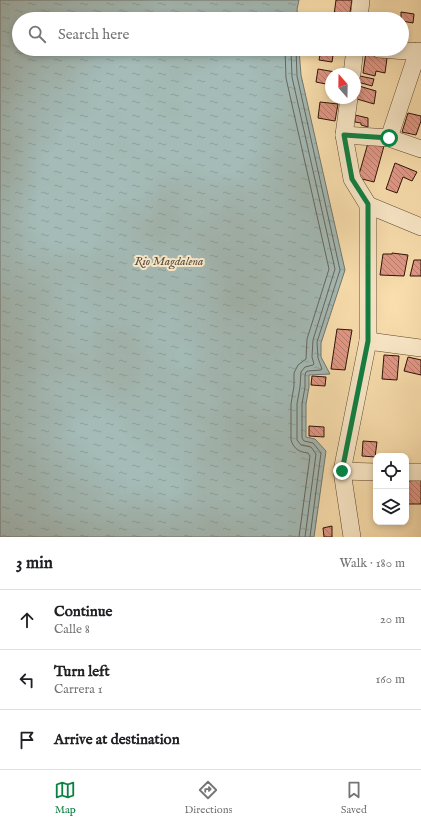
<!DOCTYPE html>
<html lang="en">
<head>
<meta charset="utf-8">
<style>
	body { margin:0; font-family:"IM FELL English",serif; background:#f6f6f6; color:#202124 }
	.controls { position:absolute; right:12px; bottom:12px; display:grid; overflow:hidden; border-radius:8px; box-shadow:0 2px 6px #0003 }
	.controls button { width:36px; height:36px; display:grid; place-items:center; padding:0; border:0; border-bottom:1px solid #e0e0e0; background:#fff; color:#202124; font:20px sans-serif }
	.compass { position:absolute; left:325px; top:68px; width:36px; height:36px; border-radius:50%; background:#fff; box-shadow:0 2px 6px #0003; rotate:340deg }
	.stop { position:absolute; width:12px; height:12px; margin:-9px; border:3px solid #0b8043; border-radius:50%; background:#fff }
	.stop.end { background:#0b8043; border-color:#fff; box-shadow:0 1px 4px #0008 }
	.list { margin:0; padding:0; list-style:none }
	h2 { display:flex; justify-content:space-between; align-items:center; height:52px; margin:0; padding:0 16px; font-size:17px }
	h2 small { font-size:13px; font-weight:400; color:#757577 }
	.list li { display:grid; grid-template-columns:26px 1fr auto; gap:12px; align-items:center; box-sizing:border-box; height:60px; padding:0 16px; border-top:1px solid #e0e0e0 }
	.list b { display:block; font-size:15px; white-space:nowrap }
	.list p { margin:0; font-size:13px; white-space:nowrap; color:#757577 }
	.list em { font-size:13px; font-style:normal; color:#757577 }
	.icon { flex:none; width:22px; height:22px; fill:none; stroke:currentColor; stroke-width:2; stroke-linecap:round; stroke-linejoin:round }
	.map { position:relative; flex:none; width:421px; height:537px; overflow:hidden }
	.search { position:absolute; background:#fff; box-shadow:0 2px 6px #0003; left:12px; right:12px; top:12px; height:44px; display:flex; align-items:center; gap:10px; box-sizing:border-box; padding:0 14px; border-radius:22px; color:#757577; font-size:15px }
	.sheet { height:232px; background:#fff }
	nav { display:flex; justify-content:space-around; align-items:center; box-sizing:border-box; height:56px; border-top:1px solid #e0e0e0; background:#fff; font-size:11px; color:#757577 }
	nav a { display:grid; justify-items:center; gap:2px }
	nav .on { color:#0b8043 }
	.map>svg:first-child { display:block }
</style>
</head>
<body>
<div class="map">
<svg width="421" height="537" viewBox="0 0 421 537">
	<defs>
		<pattern id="water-ripples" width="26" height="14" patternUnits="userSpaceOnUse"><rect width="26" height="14" fill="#a4bbb7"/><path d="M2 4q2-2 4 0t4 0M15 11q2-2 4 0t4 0" fill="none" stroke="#8da09c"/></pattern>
		<pattern id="building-back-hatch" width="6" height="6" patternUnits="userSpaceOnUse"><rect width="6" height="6" fill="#e69988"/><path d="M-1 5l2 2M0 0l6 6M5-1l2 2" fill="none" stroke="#ba7b6d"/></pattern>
	</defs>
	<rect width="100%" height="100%" fill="#fce1b0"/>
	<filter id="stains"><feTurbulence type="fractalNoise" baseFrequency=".005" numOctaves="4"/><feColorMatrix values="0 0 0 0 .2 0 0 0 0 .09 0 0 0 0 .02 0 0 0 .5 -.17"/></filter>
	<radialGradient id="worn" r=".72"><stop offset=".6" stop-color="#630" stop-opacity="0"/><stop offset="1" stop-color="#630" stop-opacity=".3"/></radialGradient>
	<polygon fill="url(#water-ripples)" stroke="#727770" points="0,0 299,0 297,9 298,19 19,19 19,49 299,49 301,75 345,270 321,343 321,357 330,374 309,375 309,387 306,404 306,437 315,439 326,451 314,537 0,537"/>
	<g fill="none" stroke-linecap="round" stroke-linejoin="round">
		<g stroke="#66665e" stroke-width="1">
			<path d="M285 49 286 78 329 269 307 339 306 359 298 365 294 373V386L291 404V440C294 449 299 452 308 453L310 456 299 537"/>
			<polyline points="291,49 292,77 335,269 313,340 312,357 314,364 313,365 305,367 301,372 300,387 297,404 297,440 301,445 311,447 316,454 305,537"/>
			<polyline points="296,49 297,76 340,270 317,342 318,358 322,369 321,370 308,371 306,372 305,375 305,387 302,404 302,438 304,441 313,443 321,453 310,537"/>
		</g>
	</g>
	<g fill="url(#building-back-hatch)" stroke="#281005">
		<polygon points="336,0 352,0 349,18 334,15"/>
		<polygon points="401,12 414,14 413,23 402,21 402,19 401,19"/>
		<polygon points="321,49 334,49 332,62 319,60"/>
		<polygon points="366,52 387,58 385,73 376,71 375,76 363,73"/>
		<polygon points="318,69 341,73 341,74 331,74 331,85 316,82"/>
		<polygon points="360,76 374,79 372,86 358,82"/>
		<polygon points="359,86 376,91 374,104 357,99"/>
		<polygon points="320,102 338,104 335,121 318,118"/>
		<polygon points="408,113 421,116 421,121 416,135 402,132"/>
		<polygon points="355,115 368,118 368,127 361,125 361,123 355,122"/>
		<polygon points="368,143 384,146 374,182 358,178"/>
		<polygon points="395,163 417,172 412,181 403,177 397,193 386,189"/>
		<polygon points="392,253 408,255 404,276 380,275 383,254 392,254"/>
		<polygon points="414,260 421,260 421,276 410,276"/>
		<polygon points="337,329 352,330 345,370 331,369"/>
		<polygon points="384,355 399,356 397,380 382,379"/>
		<polygon points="408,357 421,360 421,375 404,371"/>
		<polygon points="312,376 326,377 325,386 311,385"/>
		<polygon points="309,426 324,427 324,437 309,436"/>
		<polygon points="363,441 377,442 375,457 362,456"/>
		<polygon points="421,480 421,504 406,504 407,481"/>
		<polygon points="332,526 332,537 324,537 323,528"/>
	</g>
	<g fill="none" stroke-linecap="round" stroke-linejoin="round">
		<g stroke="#5d4430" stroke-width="18">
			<g id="street">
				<polyline points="359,19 361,0"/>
				<polyline points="379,49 421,52"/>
				<polyline points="352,74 355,49"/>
				<polyline points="349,98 344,135 352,179 368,205 368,341 342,471 352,537"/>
				<polyline points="344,135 389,138 421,149"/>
				<polyline points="389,138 418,51"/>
				<polyline points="368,205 421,227"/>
				<polyline points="368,341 421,348"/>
				<polyline points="342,471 376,472"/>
				<polyline points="406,472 421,472"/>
			</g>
		</g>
		<use href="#street" stroke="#fdeccc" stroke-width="17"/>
	</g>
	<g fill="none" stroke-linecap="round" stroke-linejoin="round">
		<polyline stroke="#0b8043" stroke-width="5" points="342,471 368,341 368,204 352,179 344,135 389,138"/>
	</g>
	<g text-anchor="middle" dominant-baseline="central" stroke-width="4" stroke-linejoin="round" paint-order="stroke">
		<g font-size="12" font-style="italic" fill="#534c43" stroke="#fdeccc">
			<text x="169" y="261">Rio Magdalena</text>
		</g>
	</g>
	<rect width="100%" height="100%" filter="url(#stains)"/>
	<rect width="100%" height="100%" fill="url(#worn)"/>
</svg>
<div class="controls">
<button><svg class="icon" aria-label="locate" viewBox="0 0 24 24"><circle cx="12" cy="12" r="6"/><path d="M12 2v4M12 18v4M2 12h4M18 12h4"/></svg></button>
<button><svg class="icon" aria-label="layers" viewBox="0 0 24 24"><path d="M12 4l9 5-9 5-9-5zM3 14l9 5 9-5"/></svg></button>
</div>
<svg class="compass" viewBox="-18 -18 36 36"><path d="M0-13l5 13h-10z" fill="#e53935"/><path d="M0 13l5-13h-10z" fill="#757577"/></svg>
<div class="stop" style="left:389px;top:138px"></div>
<div class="stop end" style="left:342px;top:471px"></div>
<div class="search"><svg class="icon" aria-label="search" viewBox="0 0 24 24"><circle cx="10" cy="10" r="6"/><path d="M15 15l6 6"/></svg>Search here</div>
</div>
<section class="sheet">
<h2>3 min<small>Walk · 180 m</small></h2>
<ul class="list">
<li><svg class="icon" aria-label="ahead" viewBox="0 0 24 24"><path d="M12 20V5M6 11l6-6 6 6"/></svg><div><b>Continue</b><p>Calle 8</p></div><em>20 m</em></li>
<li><svg class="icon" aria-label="left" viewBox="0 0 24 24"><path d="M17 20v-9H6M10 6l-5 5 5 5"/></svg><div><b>Turn left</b><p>Carrera 1</p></div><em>160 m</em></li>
<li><svg class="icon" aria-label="arrive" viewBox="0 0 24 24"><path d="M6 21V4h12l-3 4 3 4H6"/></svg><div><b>Arrive at destination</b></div></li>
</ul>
</section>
<nav>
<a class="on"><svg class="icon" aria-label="map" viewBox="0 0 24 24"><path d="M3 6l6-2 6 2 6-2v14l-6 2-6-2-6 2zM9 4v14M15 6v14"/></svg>Map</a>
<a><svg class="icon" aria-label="directions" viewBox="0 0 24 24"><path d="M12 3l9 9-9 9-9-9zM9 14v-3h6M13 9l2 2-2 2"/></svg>Directions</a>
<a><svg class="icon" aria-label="saved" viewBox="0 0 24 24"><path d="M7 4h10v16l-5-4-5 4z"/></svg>Saved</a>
</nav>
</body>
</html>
